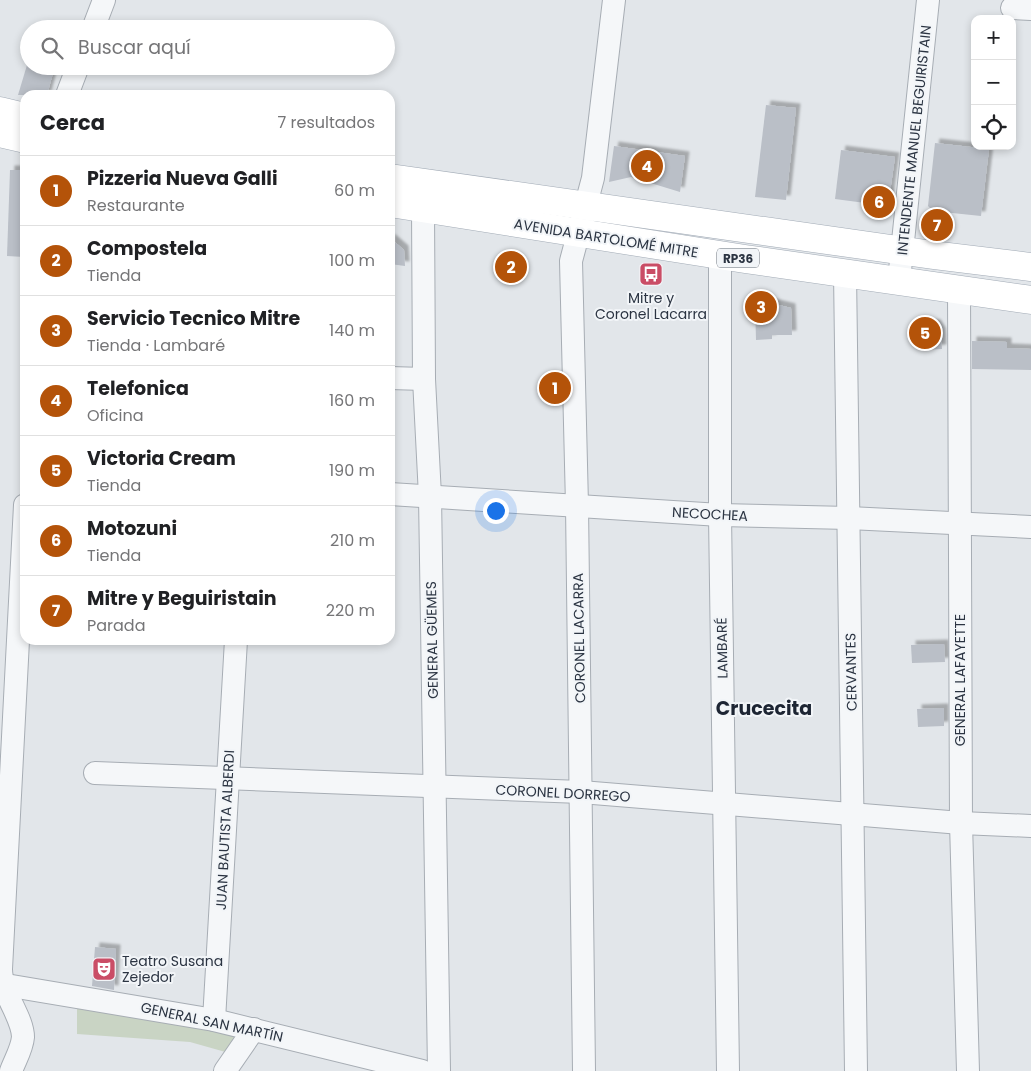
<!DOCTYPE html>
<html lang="es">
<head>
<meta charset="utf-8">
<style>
	body { margin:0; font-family:Poppins,sans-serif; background:#f2f2f2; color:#202124 }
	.controls { position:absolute; right:15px; top:15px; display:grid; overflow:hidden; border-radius:10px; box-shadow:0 2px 8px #0003 }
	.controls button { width:45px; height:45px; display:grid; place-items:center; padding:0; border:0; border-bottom:1px solid #e0e0e0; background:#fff; color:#202124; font:25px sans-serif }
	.you { position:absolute; left:495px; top:510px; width:18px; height:18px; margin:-12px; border:4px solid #fff; border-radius:50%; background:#1a73e8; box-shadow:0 0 0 8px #1a73e833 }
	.badge { display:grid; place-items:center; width:32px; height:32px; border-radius:50%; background:#b45309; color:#fff; font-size:16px; font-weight:700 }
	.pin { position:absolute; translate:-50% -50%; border:2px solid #fff; box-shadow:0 1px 5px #0006 }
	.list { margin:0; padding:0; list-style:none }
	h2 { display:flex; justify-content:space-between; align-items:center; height:65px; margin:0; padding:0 20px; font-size:21px }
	h2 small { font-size:16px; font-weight:400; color:#757577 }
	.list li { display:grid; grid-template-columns:32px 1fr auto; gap:15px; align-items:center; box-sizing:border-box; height:70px; padding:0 20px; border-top:1px solid #e0e0e0 }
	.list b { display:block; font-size:19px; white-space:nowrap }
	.list p { margin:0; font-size:16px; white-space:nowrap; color:#757577 }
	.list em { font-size:16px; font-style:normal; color:#757577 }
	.icon { flex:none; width:28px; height:28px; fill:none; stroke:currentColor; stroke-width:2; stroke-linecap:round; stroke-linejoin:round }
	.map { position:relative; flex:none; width:1031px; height:1071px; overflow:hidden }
	.search { position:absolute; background:#fff; box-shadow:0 2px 8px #0003; left:20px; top:20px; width:375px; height:55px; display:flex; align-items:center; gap:12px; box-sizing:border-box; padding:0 18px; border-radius:28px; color:#757577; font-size:19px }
	.panel { position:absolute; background:#fff; box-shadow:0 2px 8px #0003; left:20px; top:90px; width:375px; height:555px; border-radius:15px }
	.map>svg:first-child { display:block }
</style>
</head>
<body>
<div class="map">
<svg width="1031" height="1071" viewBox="0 0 1031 1071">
	<defs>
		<filter id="shadow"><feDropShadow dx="4.5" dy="-4.5" stdDeviation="1" flood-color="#0004"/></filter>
	</defs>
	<rect width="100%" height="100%" fill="#e2e6ea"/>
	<polygon fill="#c9d4c4" points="77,1005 234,1030 239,1040 229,1053 190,1042 77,1034"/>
	<g fill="#babfc7" filter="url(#shadow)">
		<polygon points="27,65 53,73 47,95 18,95"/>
		<polygon points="766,105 796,108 786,200 755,197"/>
		<polygon points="935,143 989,149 981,216 933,211 928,206"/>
		<polygon points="614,146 685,156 680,192 631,177 609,182"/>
		<polygon points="841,150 895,157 888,206 835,199"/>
		<polygon points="10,170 25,170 24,257 7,256"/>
		<polygon points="390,238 404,250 405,266 390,264"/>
		<polygon points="771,303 791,308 792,335 772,335 772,339 756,340 755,304"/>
		<polygon points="921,323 936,324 941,332 942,349 922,350"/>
		<polygon points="972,341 1007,342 1007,348 1031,349 1031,370 972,369"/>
		<polygon points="944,644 945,662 912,663 911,645"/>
		<polygon points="944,708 944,726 918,727 917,709"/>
		<polygon points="95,947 116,949 114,990 92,986"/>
	</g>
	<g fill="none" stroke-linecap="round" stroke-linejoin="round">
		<g stroke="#a7adb4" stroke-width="24">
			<g id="minor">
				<polyline points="1012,8 1031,9"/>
				<polyline points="93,29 104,0"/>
				<polyline points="67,95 78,66"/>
				<polyline points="423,209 424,379 430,496 439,1071"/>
				<polyline points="720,255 720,515 728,1071"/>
				<polyline points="845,273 856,1071"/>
				<polyline points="899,280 928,0"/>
				<polyline points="959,289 961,823 968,1071"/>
				<polyline points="390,378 424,379"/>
				<polyline points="390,494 720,515 849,518 1031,527"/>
				<polyline points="95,773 581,792 961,823 1031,826"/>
				<polyline points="0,984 214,1020 422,1071"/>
				<polyline points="214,1020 236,640"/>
				<path d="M11 1071C15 1060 22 1049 23 1037 23 1017 1 993 1 969L25 505"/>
				<polyline points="225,1071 254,1029"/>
				<polyline points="584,1071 577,505 571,261 593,178 614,0"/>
			</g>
		</g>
		<g stroke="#a2abb6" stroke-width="29">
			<g id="major">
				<polyline points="0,111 25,117"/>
				<polyline points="0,133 25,139"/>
				<polyline points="390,178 933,255 1031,267"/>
				<polyline points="390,203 745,259 1031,300"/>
			</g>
		</g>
		<use href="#minor" stroke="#f5f7f9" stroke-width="22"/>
		<use href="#major" stroke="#fff" stroke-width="28"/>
	</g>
	<defs>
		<g id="bus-square" transform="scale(1.25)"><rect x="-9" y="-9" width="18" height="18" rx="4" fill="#ca4d66" stroke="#f2f5f8"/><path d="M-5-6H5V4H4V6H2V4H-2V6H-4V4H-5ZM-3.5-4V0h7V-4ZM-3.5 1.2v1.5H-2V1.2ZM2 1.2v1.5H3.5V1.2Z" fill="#fff"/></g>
		<g id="theatre-square" transform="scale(1.25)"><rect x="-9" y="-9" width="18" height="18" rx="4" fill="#ca4d66" stroke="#f2f5f8"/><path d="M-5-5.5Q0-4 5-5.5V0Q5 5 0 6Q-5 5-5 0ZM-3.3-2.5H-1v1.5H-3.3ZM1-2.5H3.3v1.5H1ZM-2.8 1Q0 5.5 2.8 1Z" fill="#fff"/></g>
	</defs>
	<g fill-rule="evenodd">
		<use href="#bus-square" x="651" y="274"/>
		<use href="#theatre-square" x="104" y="969"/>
	</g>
	<g text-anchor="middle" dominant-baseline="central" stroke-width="4" stroke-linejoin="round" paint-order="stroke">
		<rect fill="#f2f5f8" stroke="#676e79" stroke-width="1" x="717" y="248.5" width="42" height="19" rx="4"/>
		<g font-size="12" font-weight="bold" fill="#2b3442">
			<text x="738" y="258">RP36</text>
		</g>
		<g font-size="14" fill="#2b3442" stroke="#f2f5f8">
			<text transform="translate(914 140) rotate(-84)">INTENDENTE MANUEL BEGUIRISTAIN</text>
			<text transform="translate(606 238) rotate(9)">AVENIDA BARTOLOMÉ MITRE</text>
			<text transform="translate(710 514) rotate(3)">NECOCHEA</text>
			<text transform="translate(579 638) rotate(-91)">CORONEL LACARRA</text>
			<text transform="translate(432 640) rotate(-91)">GENERAL GÜEMES</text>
			<text transform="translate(722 648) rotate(-91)">LAMBARÉ</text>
			<text transform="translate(851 672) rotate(-91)">CERVANTES</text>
			<text transform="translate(960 680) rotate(-90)">GENERAL LAFAYETTE</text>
			<text transform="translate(563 793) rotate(3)">CORONEL DORREGO</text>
			<text transform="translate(225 830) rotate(-87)">JUAN BAUTISTA ALBERDI</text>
			<text transform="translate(212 1022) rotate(12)">GENERAL SAN MARTÍN</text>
		</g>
		<g font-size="14" fill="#2b3442" stroke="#f2f5f8">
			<text x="651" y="298">Mitre y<tspan x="651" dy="16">Coronel Lacarra</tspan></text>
			<text x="122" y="961" text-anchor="start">Teatro Susana<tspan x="122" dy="16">Zejedor</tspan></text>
		</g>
		<g font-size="19" font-weight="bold" fill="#1d2533" stroke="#f2f5f8">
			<text x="764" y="708">Crucecita</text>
		</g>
	</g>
</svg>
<div class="controls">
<button>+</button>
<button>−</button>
<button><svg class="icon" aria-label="locate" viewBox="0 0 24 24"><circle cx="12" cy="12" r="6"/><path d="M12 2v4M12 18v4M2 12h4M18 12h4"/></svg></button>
</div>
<div class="you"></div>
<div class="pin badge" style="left:555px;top:388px">1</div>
<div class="pin badge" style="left:511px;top:267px">2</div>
<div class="pin badge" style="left:761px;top:307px">3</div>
<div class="pin badge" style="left:647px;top:166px">4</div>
<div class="pin badge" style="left:925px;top:333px">5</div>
<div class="pin badge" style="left:879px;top:202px">6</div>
<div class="pin badge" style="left:937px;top:225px">7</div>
<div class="search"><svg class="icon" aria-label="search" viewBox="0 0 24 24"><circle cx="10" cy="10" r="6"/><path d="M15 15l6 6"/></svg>Buscar aquí</div>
<section class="panel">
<h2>Cerca<small>7 resultados</small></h2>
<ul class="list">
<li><span class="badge">1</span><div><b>Pizzeria Nueva Galli</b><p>Restaurante</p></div><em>60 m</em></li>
<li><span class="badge">2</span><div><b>Compostela</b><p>Tienda</p></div><em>100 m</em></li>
<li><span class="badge">3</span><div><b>Servicio Tecnico Mitre</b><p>Tienda · Lambaré</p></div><em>140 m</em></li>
<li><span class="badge">4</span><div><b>Telefonica</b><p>Oficina</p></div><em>160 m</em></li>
<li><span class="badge">5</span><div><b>Victoria Cream</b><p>Tienda</p></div><em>190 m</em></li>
<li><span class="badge">6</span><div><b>Motozuni</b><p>Tienda</p></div><em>210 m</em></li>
<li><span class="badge">7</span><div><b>Mitre y Beguiristain</b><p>Parada</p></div><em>220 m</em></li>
</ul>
</section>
</div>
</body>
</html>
